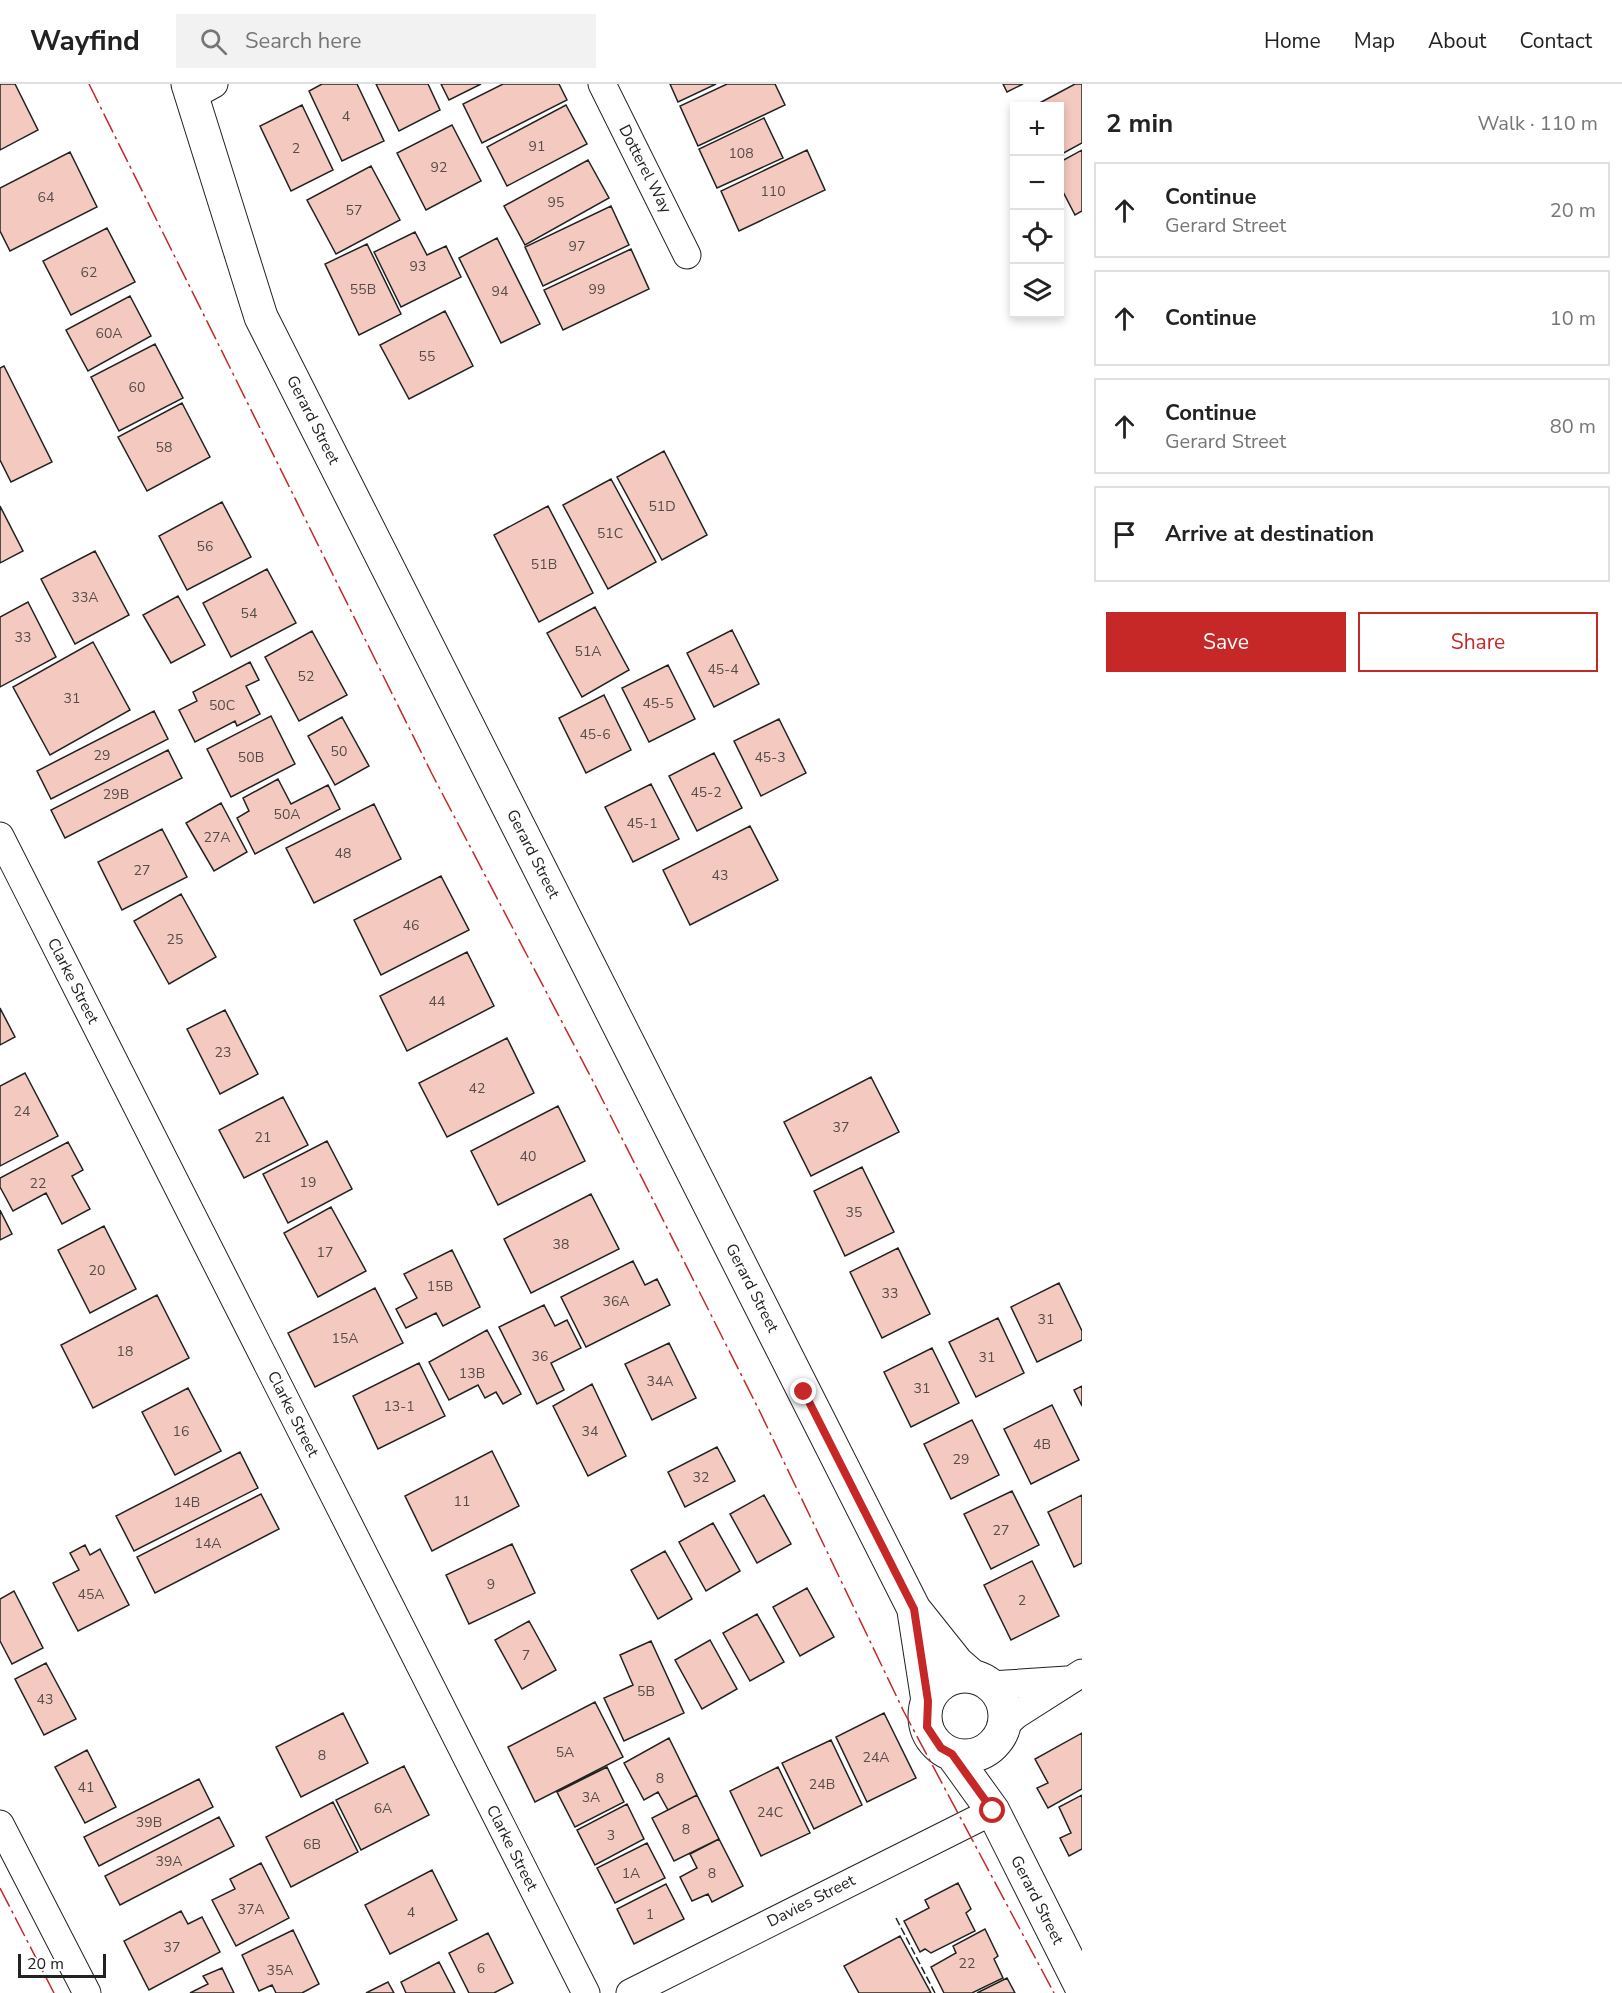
<!DOCTYPE html>
<html lang="en">
<head>
<meta charset="utf-8">
<style>
  :root { --surface:#fff; --page:#f2f2f2; --text:#222; --muted:#767676; --line:#e0e0e0; --accent:#c62828 }
  body { margin:0; font-family:"Nunito Sans",sans-serif; background:var(--page); color:var(--text) }
  .controls { position:absolute; right:18px; top:18px; display:grid; overflow:hidden; border-radius:0px; box-shadow:0 3px 9px #0003 }
  .controls button { width:54px; height:54px; display:grid; place-items:center; padding:0; border:0; border-bottom:2px solid var(--line); background:var(--surface); color:var(--text); font:30px sans-serif }
  .scale { position:absolute; left:18px; bottom:15px; width:88px; box-sizing:border-box; padding-left:6px; border:3px solid #222; border-top:0; font-size:16px; line-height:21px; white-space:nowrap; color:#222; -webkit-text-stroke:4px #fff; paint-order:stroke }
  .stop { position:absolute; width:18px; height:18px; margin:-14px; border:4px solid #c62828; border-radius:50%; background:#fff }
  .stop.end { background:#c62828; border-color:#fff; box-shadow:0 2px 6px #0008 }
  .list { margin:0; padding:0; list-style:none }
  h2 { display:flex; justify-content:space-between; align-items:center; height:78px; margin:0; padding:0 24px; font-size:26px }
  h2 small { font-size:20px; font-weight:400; color:var(--muted) }
  .list li { display:grid; grid-template-columns:39px 1fr auto; gap:18px; align-items:center; box-sizing:border-box; height:96px; margin:0 12px 12px; padding:0 12px; border:2px solid var(--line); border-radius:0px }
  .list b { display:block; font-size:22px; white-space:nowrap }
  .list p { margin:0; font-size:20px; white-space:nowrap; color:var(--muted) }
  .list em { font-size:20px; font-style:normal; color:var(--muted) }
  .actions { display:flex; gap:12px; padding:18px 24px }
  .actions a { flex:1; padding:14px 0; border:2px solid var(--accent); border-radius:0px; text-align:center; font-size:21px; color:var(--accent) }
  .actions .main { background:var(--accent); color:#fff }
  .icon { flex:none; width:33px; height:33px; fill:none; stroke:currentColor; stroke-width:2; stroke-linecap:round; stroke-linejoin:round }
  .map { position:relative; flex:none; width:1082px; height:1909px; overflow:hidden }
  header { display:flex; align-items:center; gap:36px; box-sizing:border-box; height:84px; padding:0 30px; background:var(--surface); border-bottom:2px solid var(--line) }
  header strong { font-size:28px }
  nav { display:flex; gap:33px; margin-inline-start:auto; font-size:21px }
  .search { width:420px; height:54px; background:var(--page); display:flex; align-items:center; gap:15px; box-sizing:border-box; padding:0 21px; border-radius:0px; color:var(--muted); font-size:22px }
  main { display:flex }
  aside { flex:1; background:var(--surface) }
  .map>svg:first-child { display:block }
  .building { fill:#f3c9c0; stroke:#222; stroke-width:1.5 }
  .lines { fill:none; stroke-linecap:round; stroke-linejoin:round }
  .minor-casing { stroke:#222; stroke-width:29 }
  .tertiary-casing { stroke:#222; stroke-width:35 }
  .minor { stroke:#fff; stroke-width:27 }
  .tertiary { stroke:#fff; stroke-width:33 }
  .fence { stroke:#222; stroke-width:1.5; stroke-dasharray:8 3; stroke-linecap:butt }
  .power { stroke:#c62828; stroke-width:1.5; stroke-dasharray:21 4.5 3 4.5; stroke-linecap:butt }
  .route { stroke:#c62828; stroke-width:8 }
  .labels { text-anchor:middle; dominant-baseline:central; stroke-width:4.5; stroke-linejoin:round; paint-order:stroke }
  .number-label { font-size:14px; fill:#564c4a }
  .street-label { font-size:16px; fill:#222; stroke:#fff }
</style>
</head>
<body>
<header>
<strong>Wayfind</strong>
<div class="search"><svg class="icon" aria-label="search" viewBox="0 0 24 24"><circle cx="10" cy="10" r="6"/><path d="M15 15l6 6"/></svg>Search here</div>
<nav><a>Home</a><a>Map</a><a>About</a><a>Contact</a></nav>
</header>
<main>
<div class="map">
<svg width="1082" height="1909" viewBox="0 0 1082 1909">
  <rect width="100%" height="100%" fill="#fff"/>
  <path class="building" d="M 0,0 L 15,0 L 38,46 L 0,66 Z
    M 322,0 L 357,0 L 384,57 L 342,77 L 309,7 Z
    M 376,0 L 428,0 L 440,26 L 399,47 Z
    M 441,0 L 481,0 L 449,16 Z
    M 503,0 L 559,0 L 567,16 L 482,59 L 463,20 Z
    M 670,0 L 716,0 L 678,18 Z
    M 727,0 L 775,0 L 785,21 L 698,62 L 680,22 Z
    M 1003,0 L 1023,0 L 1007,8 Z
    M 1075,0 L 1082,0 L 1082,59 L 1060,71 L 1060,22 L 1034,22 Z
    M 302,21 L 333,86 L 291,107 L 260,42 Z
    M 566,21 L 587,60 L 507,102 L 487,63 Z
    M 764,34 L 783,74 L 717,104 L 699,65 Z
    M 452,41 L 481,97 L 426,126 L 397,69 Z
    M 807,66 L 825,106 L 739,147 L 721,107 Z
    M 1082,66 L 1082,127 L 1075,131 L 1060,102 L 1060,78 Z
    M 70,68 L 97,123 L 10,167 L 0,147 L 0,104 Z
    M 588,76 L 609,114 L 525,161 L 504,122 Z
    M 371,82 L 400,136 L 336,170 L 307,116 Z
    M 611,122 L 629,161 L 543,202 L 525,163 Z
    M 107,144 L 135,198 L 71,231 L 43,177 Z
    M 415,148 L 427,171 L 446,162 L 461,193 L 401,223 L 374,168 Z
    M 497,154 L 540,240 L 501,259 L 459,174 Z
    M 367,160 L 401,230 L 359,251 L 325,180 Z
    M 631,165 L 649,205 L 563,246 L 544,206 Z
    M 130,212 L 151,252 L 88,287 L 66,246 Z
    M 445,227 L 473,282 L 409,315 L 380,261 Z
    M 155,260 L 183,314 L 119,347 L 91,293 Z
    M 4,282 L 52,378 L 11,398 L 0,376 L 0,284 Z
    M 182,319 L 210,373 L 147,407 L 118,353 Z
    M 664,367 L 707,451 L 662,476 L 617,393 Z
    M 611,395 L 656,478 L 608,505 L 563,421 Z
    M 222,418 L 251,473 L 187,506 L 159,452 Z
    M 0,422 L 23,467 L 0,479 Z
    M 548,422 L 593,509 L 539,538 L 494,451 Z
    M 95,467 L 129,531 L 75,560 L 41,495 Z
    M 267,485 L 296,539 L 231,573 L 203,519 Z
    M 178,512 L 205,561 L 171,579 L 143,531 Z
    M 28,518 L 56,573 L 0,603 L 0,533 Z
    M 595,523 L 629,586 L 582,613 L 547,549 Z
    M 732,546 L 759,600 L 714,623 L 687,569 Z
    M 312,547 L 347,611 L 299,637 L 265,573 Z
    M 93,558 L 130,626 L 50,671 L 13,603 Z
    M 250,578 L 259,596 L 246,602 L 260,630 L 237,642 L 235,637 L 195,658 L 179,626 L 197,617 L 193,608 Z
    M 668,581 L 695,635 L 649,658 L 622,604 Z
    M 604,611 L 631,666 L 586,689 L 559,634 Z
    M 154,627 L 168,655 L 51,715 L 37,687 Z
    M 271,632 L 295,680 L 231,713 L 207,665 Z
    M 342,633 L 369,682 L 335,701 L 308,652 Z
    M 779,635 L 806,689 L 761,712 L 734,657 Z
    M 168,666 L 182,694 L 65,754 L 51,726 Z
    M 714,669 L 742,724 L 697,747 L 669,692 Z
    M 278,695 L 291,720 L 328,701 L 340,725 L 255,770 L 237,734 L 249,727 L 243,714 Z
    M 651,700 L 679,755 L 633,778 L 605,723 Z
    M 221,719 L 247,768 L 214,787 L 186,739 Z
    M 374,720 L 401,775 L 314,819 L 286,764 Z
    M 750,742 L 778,796 L 690,841 L 663,786 Z
    M 162,745 L 187,793 L 122,826 L 98,778 Z
    M 441,792 L 469,846 L 381,891 L 354,836 Z
    M 181,810 L 216,873 L 169,900 L 134,837 Z
    M 467,868 L 494,922 L 407,967 L 380,912 Z
    M 0,924 L 15,953 L 0,961 Z
    M 225,926 L 258,990 L 220,1010 L 187,945 Z
    M 507,954 L 534,1009 L 447,1053 L 419,999 Z
    M 25,989 L 58,1052 L 0,1082 L 0,1002 Z
    M 871,993 L 899,1048 L 811,1092 L 784,1038 Z
    M 283,1013 L 308,1061 L 244,1094 L 219,1046 Z
    M 558,1022 L 585,1077 L 498,1121 L 471,1067 Z
    M 327,1057 L 352,1105 L 288,1139 L 263,1090 Z
    M 68,1058 L 83,1086 L 72,1092 L 90,1125 L 62,1140 L 46,1109 L 13,1127 L 0,1103 L 0,1094 Z
    M 862,1083 L 894,1148 L 845,1172 L 814,1107 Z
    M 591,1110 L 619,1165 L 531,1209 L 504,1155 Z
    M 331,1123 L 366,1187 L 318,1213 L 284,1149 Z
    M 0,1126 L 12,1150 L 0,1156 Z
    M 104,1142 L 136,1205 L 90,1229 L 58,1166 Z
    M 898,1164 L 930,1230 L 882,1254 L 850,1188 Z
    M 452,1166 L 480,1223 L 443,1242 L 436,1229 L 406,1244 L 396,1225 L 417,1214 L 404,1190 Z
    M 633,1177 L 645,1201 L 657,1195 L 670,1221 L 586,1263 L 561,1213 Z
    M 1059,1199 L 1082,1247 L 1082,1256 L 1037,1278 L 1011,1223 Z
    M 375,1204 L 403,1259 L 315,1303 L 288,1249 Z
    M 157,1211 L 189,1274 L 93,1324 L 61,1261 Z
    M 544,1221 L 555,1242 L 567,1236 L 581,1264 L 551,1279 L 564,1306 L 537,1320 L 499,1243 Z
    M 998,1234 L 1024,1289 L 976,1313 L 949,1258 Z
    M 487,1246 L 521,1310 L 503,1320 L 496,1308 L 485,1314 L 478,1301 L 449,1316 L 429,1278 Z
    M 669,1259 L 696,1314 L 652,1336 L 625,1280 Z
    M 932,1264 L 959,1319 L 911,1343 L 884,1288 Z
    M 419,1279 L 445,1332 L 378,1365 L 353,1312 Z
    M 592,1300 L 626,1372 L 588,1392 L 553,1322 Z
    M 1082,1302 L 1082,1322 L 1074,1306 Z
    M 188,1304 L 221,1367 L 175,1391 L 142,1328 Z
    M 1052,1321 L 1079,1376 L 1031,1400 L 1004,1345 Z
    M 972,1336 L 999,1391 L 951,1415 L 924,1360 Z
    M 717,1363 L 735,1397 L 685,1423 L 668,1388 Z
    M 492,1367 L 519,1422 L 432,1467 L 405,1412 Z
    M 240,1368 L 258,1404 L 134,1467 L 116,1432 Z
    M 1012,1407 L 1039,1461 L 991,1485 L 964,1430 Z
    M 261,1410 L 279,1445 L 155,1509 L 137,1473 Z
    M 764,1411 L 791,1460 L 757,1479 L 730,1430 Z
    M 1082,1411 L 1082,1479 L 1074,1483 L 1048,1428 Z
    M 713,1439 L 740,1487 L 706,1507 L 679,1458 Z
    M 512,1460 L 535,1509 L 469,1540 L 446,1491 Z
    M 85,1461 L 90,1471 L 100,1465 L 129,1521 L 78,1547 L 53,1499 L 79,1486 L 70,1469 Z
    M 665,1467 L 692,1515 L 658,1535 L 631,1486 Z
    M 1032,1477 L 1059,1532 L 1011,1556 L 984,1501 Z
    M 807,1504 L 834,1553 L 800,1572 L 773,1523 Z
    M 14,1507 L 43,1564 L 12,1580 L 0,1557 L 0,1515 Z
    M 757,1530 L 784,1578 L 750,1597 L 723,1549 Z
    M 529,1537 L 556,1586 L 522,1605 L 495,1556 Z
    M 710,1556 L 737,1605 L 702,1625 L 675,1576 Z
    M 651,1557 L 684,1629 L 624,1657 L 604,1614 L 633,1601 L 620,1571 Z
    M 46,1579 L 76,1635 L 44,1651 L 15,1595 Z
    M 595,1618 L 623,1673 L 535,1718 L 508,1663 Z
    M 343,1629 L 368,1679 L 301,1713 L 276,1663 Z
    M 884,1629 L 916,1694 L 867,1718 L 836,1653 Z
    M 1082,1649 L 1082,1705 L 1048,1724 L 1037,1704 L 1048,1699 L 1035,1675 Z
    M 669,1654 L 697,1711 L 668,1726 L 658,1708 L 644,1716 L 624,1679 Z
    M 831,1656 L 862,1721 L 814,1745 L 782,1679 Z
    M 87,1666 L 116,1723 L 85,1739 L 55,1683 Z
    M 404,1682 L 429,1731 L 361,1766 L 336,1716 Z
    M 607,1683 L 624,1718 L 575,1743 L 557,1708 Z
    M 778,1683 L 810,1749 L 761,1772 L 730,1707 Z
    M 199,1695 L 213,1723 L 99,1782 L 84,1753 Z
    M 697,1711 L 719,1755 L 674,1777 L 652,1734 Z
    M 1082,1711 L 1082,1765 L 1069,1772 L 1060,1754 L 1071,1749 L 1059,1723 Z
    M 333,1718 L 358,1768 L 291,1803 L 266,1753 Z
    M 627,1720 L 644,1755 L 595,1781 L 577,1746 Z
    M 219,1733 L 234,1762 L 120,1821 L 105,1792 Z
    M 719,1755 L 743,1802 L 712,1818 L 708,1810 L 692,1817 L 680,1793 L 697,1784 L 690,1770 Z
    M 647,1759 L 665,1794 L 615,1819 L 597,1784 Z
    M 261,1779 L 289,1834 L 236,1862 L 212,1816 L 235,1805 L 230,1795 Z
    M 432,1786 L 457,1836 L 390,1870 L 365,1821 Z
    M 958,1799 L 971,1825 L 966,1829 L 975,1847 L 931,1869 L 925,1865 L 920,1868 L 904,1837 L 929,1824 L 925,1816 Z
    M 666,1800 L 684,1835 L 634,1860 L 617,1825 Z
    M 181,1827 L 188,1840 L 202,1833 L 220,1868 L 149,1906 L 124,1857 Z
    M 985,1845 L 998,1872 L 994,1875 L 1003,1894 L 972,1909 L 944,1909 L 931,1883 L 956,1869 L 953,1862 Z
    M 293,1846 L 319,1900 L 302,1909 L 276,1909 L 272,1901 L 259,1907 L 242,1871 Z
    M 488,1849 L 513,1899 L 494,1909 L 469,1909 L 449,1869 Z
    M 900,1852 L 931,1909 L 859,1909 L 844,1882 Z
    M 439,1878 L 455,1909 L 406,1909 L 401,1898 Z
    M 222,1884 L 234,1909 L 190,1909 L 208,1900 L 203,1892 Z
    M 1007,1894 L 1015,1909 L 977,1909 Z
    M 388,1898 L 394,1909 L 366,1909 Z"/>
  <g class="lines">
    <defs>
      <path id="minor" d="M 602,0 L 687,171
        M 192,12 L 214,0
        M 0,752 L 586,1909
        M 991,1601 L 1067,1596
        M 1003,1643 L 1016,1631 L 1082,1589
        M 0,1740 L 87,1909
        M 630,1909 L 993,1727"/>
      <path id="tertiary" d="M 188,0 L 261,233 L 914,1525 L 957,1579 L 972,1592
        M 914,1527 L 928,1617
        M925 1632a40 40 0 1 1 80 0a40 40 0 1 1-80 0Z
        M 952,1670 L 993,1727 L 1082,1904"/>
    </defs>
    <use href="#minor" class="minor-casing"/>
    <use href="#tertiary" class="tertiary-casing"/>
    <use href="#minor" class="minor"/>
    <use href="#tertiary" class="tertiary"/>
    <path class="fence" d="M 896,1834 L 935,1909"/>
    <path class="power" d="M 89,0 L 432,690 L 595,1001 L 760,1328 L 904,1628 L 1054,1909
      M 0,1804 L 54,1909"/>
  </g>
  <g class="lines">
    <path class="route" d="M 804,1308 L 914,1525 L 928,1617 L 927,1643 L 941,1664 L 952,1670 L 993,1727"/>
  </g>
  <g class="labels">
    <g class="number-label">
      <text x="346" y="32">4</text>
      <text x="537" y="62">91</text>
      <text x="296" y="64">2</text>
      <text x="741" y="69">108</text>
      <text x="439" y="83">92</text>
      <text x="773" y="107">110</text>
      <text x="46" y="113">64</text>
      <text x="556" y="118">95</text>
      <text x="354" y="126">57</text>
      <text x="577" y="162">97</text>
      <text x="418" y="182">93</text>
      <text x="89" y="188">62</text>
      <text x="363" y="205">55B</text>
      <text x="597" y="205">99</text>
      <text x="500" y="207">94</text>
      <text x="109" y="249">60A</text>
      <text x="427" y="272">55</text>
      <text x="137" y="303">60</text>
      <text x="164" y="363">58</text>
      <text x="662" y="422">51D</text>
      <text x="610" y="449">51C</text>
      <text x="205" y="462">56</text>
      <text x="544" y="480">51B</text>
      <text x="85" y="513">33A</text>
      <text x="249" y="529">54</text>
      <text x="23" y="553">33</text>
      <text x="588" y="567">51A</text>
      <text x="723" y="585">45-4</text>
      <text x="306" y="592">52</text>
      <text x="72" y="614">31</text>
      <text x="658" y="619">45-5</text>
      <text x="222" y="621">50C</text>
      <text x="595" y="650">45-6</text>
      <text x="339" y="667">50</text>
      <text x="102" y="671">29</text>
      <text x="251" y="673">50B</text>
      <text x="770" y="673">45-3</text>
      <text x="706" y="708">45-2</text>
      <text x="116" y="710">29B</text>
      <text x="287" y="730">50A</text>
      <text x="642" y="739">45-1</text>
      <text x="217" y="753">27A</text>
      <text x="343" y="769">48</text>
      <text x="142" y="786">27</text>
      <text x="720" y="791">43</text>
      <text x="411" y="841">46</text>
      <text x="175" y="855">25</text>
      <text x="437" y="917">44</text>
      <text x="223" y="968">23</text>
      <text x="477" y="1004">42</text>
      <text x="22" y="1027">24</text>
      <text x="841" y="1043">37</text>
      <text x="263" y="1053">21</text>
      <text x="528" y="1072">40</text>
      <text x="308" y="1098">19</text>
      <text x="38" y="1099">22</text>
      <text x="854" y="1128">35</text>
      <text x="561" y="1160">38</text>
      <text x="325" y="1168">17</text>
      <text x="97" y="1186">20</text>
      <text x="440" y="1202">15B</text>
      <text x="890" y="1209">33</text>
      <text x="616" y="1217">36A</text>
      <text x="1046" y="1235">31</text>
      <text x="345" y="1254">15A</text>
      <text x="125" y="1267">18</text>
      <text x="540" y="1272">36</text>
      <text x="987" y="1273">31</text>
      <text x="472" y="1289">13B</text>
      <text x="660" y="1297">34A</text>
      <text x="922" y="1304">31</text>
      <text x="399" y="1322">13-1</text>
      <text x="181" y="1347">16</text>
      <text x="590" y="1347">34</text>
      <text x="1042" y="1360">4B</text>
      <text x="961" y="1375">29</text>
      <text x="701" y="1393">32</text>
      <text x="462" y="1417">11</text>
      <text x="187" y="1418">14B</text>
      <text x="1001" y="1446">27</text>
      <text x="208" y="1459">14A</text>
      <text x="491" y="1500">9</text>
      <text x="91" y="1510">45A</text>
      <text x="1022" y="1516">2</text>
      <text x="526" y="1571">7</text>
      <text x="646" y="1607">5B</text>
      <text x="45" y="1615">43</text>
      <text x="565" y="1668">5A</text>
      <text x="322" y="1671">8</text>
      <text x="876" y="1673">24A</text>
      <text x="660" y="1694">8</text>
      <text x="822" y="1700">24B</text>
      <text x="86" y="1703">41</text>
      <text x="591" y="1713">3A</text>
      <text x="383" y="1724">6A</text>
      <text x="770" y="1728">24C</text>
      <text x="149" y="1738">39B</text>
      <text x="686" y="1745">8</text>
      <text x="611" y="1751">3</text>
      <text x="312" y="1760">6B</text>
      <text x="169" y="1777">39A</text>
      <text x="631" y="1789">1A</text>
      <text x="712" y="1789">8</text>
      <text x="251" y="1825">37A</text>
      <text x="411" y="1828">4</text>
      <text x="650" y="1830">1</text>
      <text x="172" y="1863">37</text>
      <text x="967" y="1879">22</text>
      <text x="481" y="1884">6</text>
      <text x="280" y="1886">35A</text>
    </g>
    <g class="street-label">
      <text transform="translate(645 85) rotate(63)">Dotterel Way</text>
      <text transform="translate(313 336) rotate(63)">Gerard Street</text>
      <text transform="translate(533 770) rotate(63)">Gerard Street</text>
      <text transform="translate(73 897) rotate(63)">Clarke Street</text>
      <text transform="translate(752 1204) rotate(63)">Gerard Street</text>
      <text transform="translate(293 1330) rotate(63)">Clarke Street</text>
      <text transform="translate(512 1764) rotate(63)">Clarke Street</text>
      <text transform="translate(1037 1816) rotate(63)">Gerard Street</text>
      <text transform="translate(811 1817) rotate(-27)">Davies Street</text>
    </g>
  </g>
</svg>
<div class="controls">
<button>+</button>
<button>−</button>
<button><svg class="icon" aria-label="locate" viewBox="0 0 24 24"><circle cx="12" cy="12" r="6"/><path d="M12 2v4M12 18v4M2 12h4M18 12h4"/></svg></button>
<button><svg class="icon" aria-label="layers" viewBox="0 0 24 24"><path d="M12 4l9 5-9 5-9-5zM3 14l9 5 9-5"/></svg></button>
</div>
<div class="scale">20 m</div>
<div class="stop" style="left:993px;top:1727px"></div>
<div class="stop end" style="left:804px;top:1308px"></div>
</div>
<aside>
<h2>2 min<small>Walk · 110 m</small></h2>
<ul class="list">
<li><svg class="icon" aria-label="ahead" viewBox="0 0 24 24"><path d="M12 20V5M6 11l6-6 6 6"/></svg><div><b>Continue</b><p>Gerard Street</p></div><em>20 m</em></li>
<li><svg class="icon" aria-label="ahead" viewBox="0 0 24 24"><path d="M12 20V5M6 11l6-6 6 6"/></svg><div><b>Continue</b></div><em>10 m</em></li>
<li><svg class="icon" aria-label="ahead" viewBox="0 0 24 24"><path d="M12 20V5M6 11l6-6 6 6"/></svg><div><b>Continue</b><p>Gerard Street</p></div><em>80 m</em></li>
<li><svg class="icon" aria-label="arrive" viewBox="0 0 24 24"><path d="M6 21V4h12l-3 4 3 4H6"/></svg><div><b>Arrive at destination</b></div></li>
</ul>
<div class="actions"><a class="main">Save</a><a>Share</a></div>
</aside>
</main>
</body>
</html>
